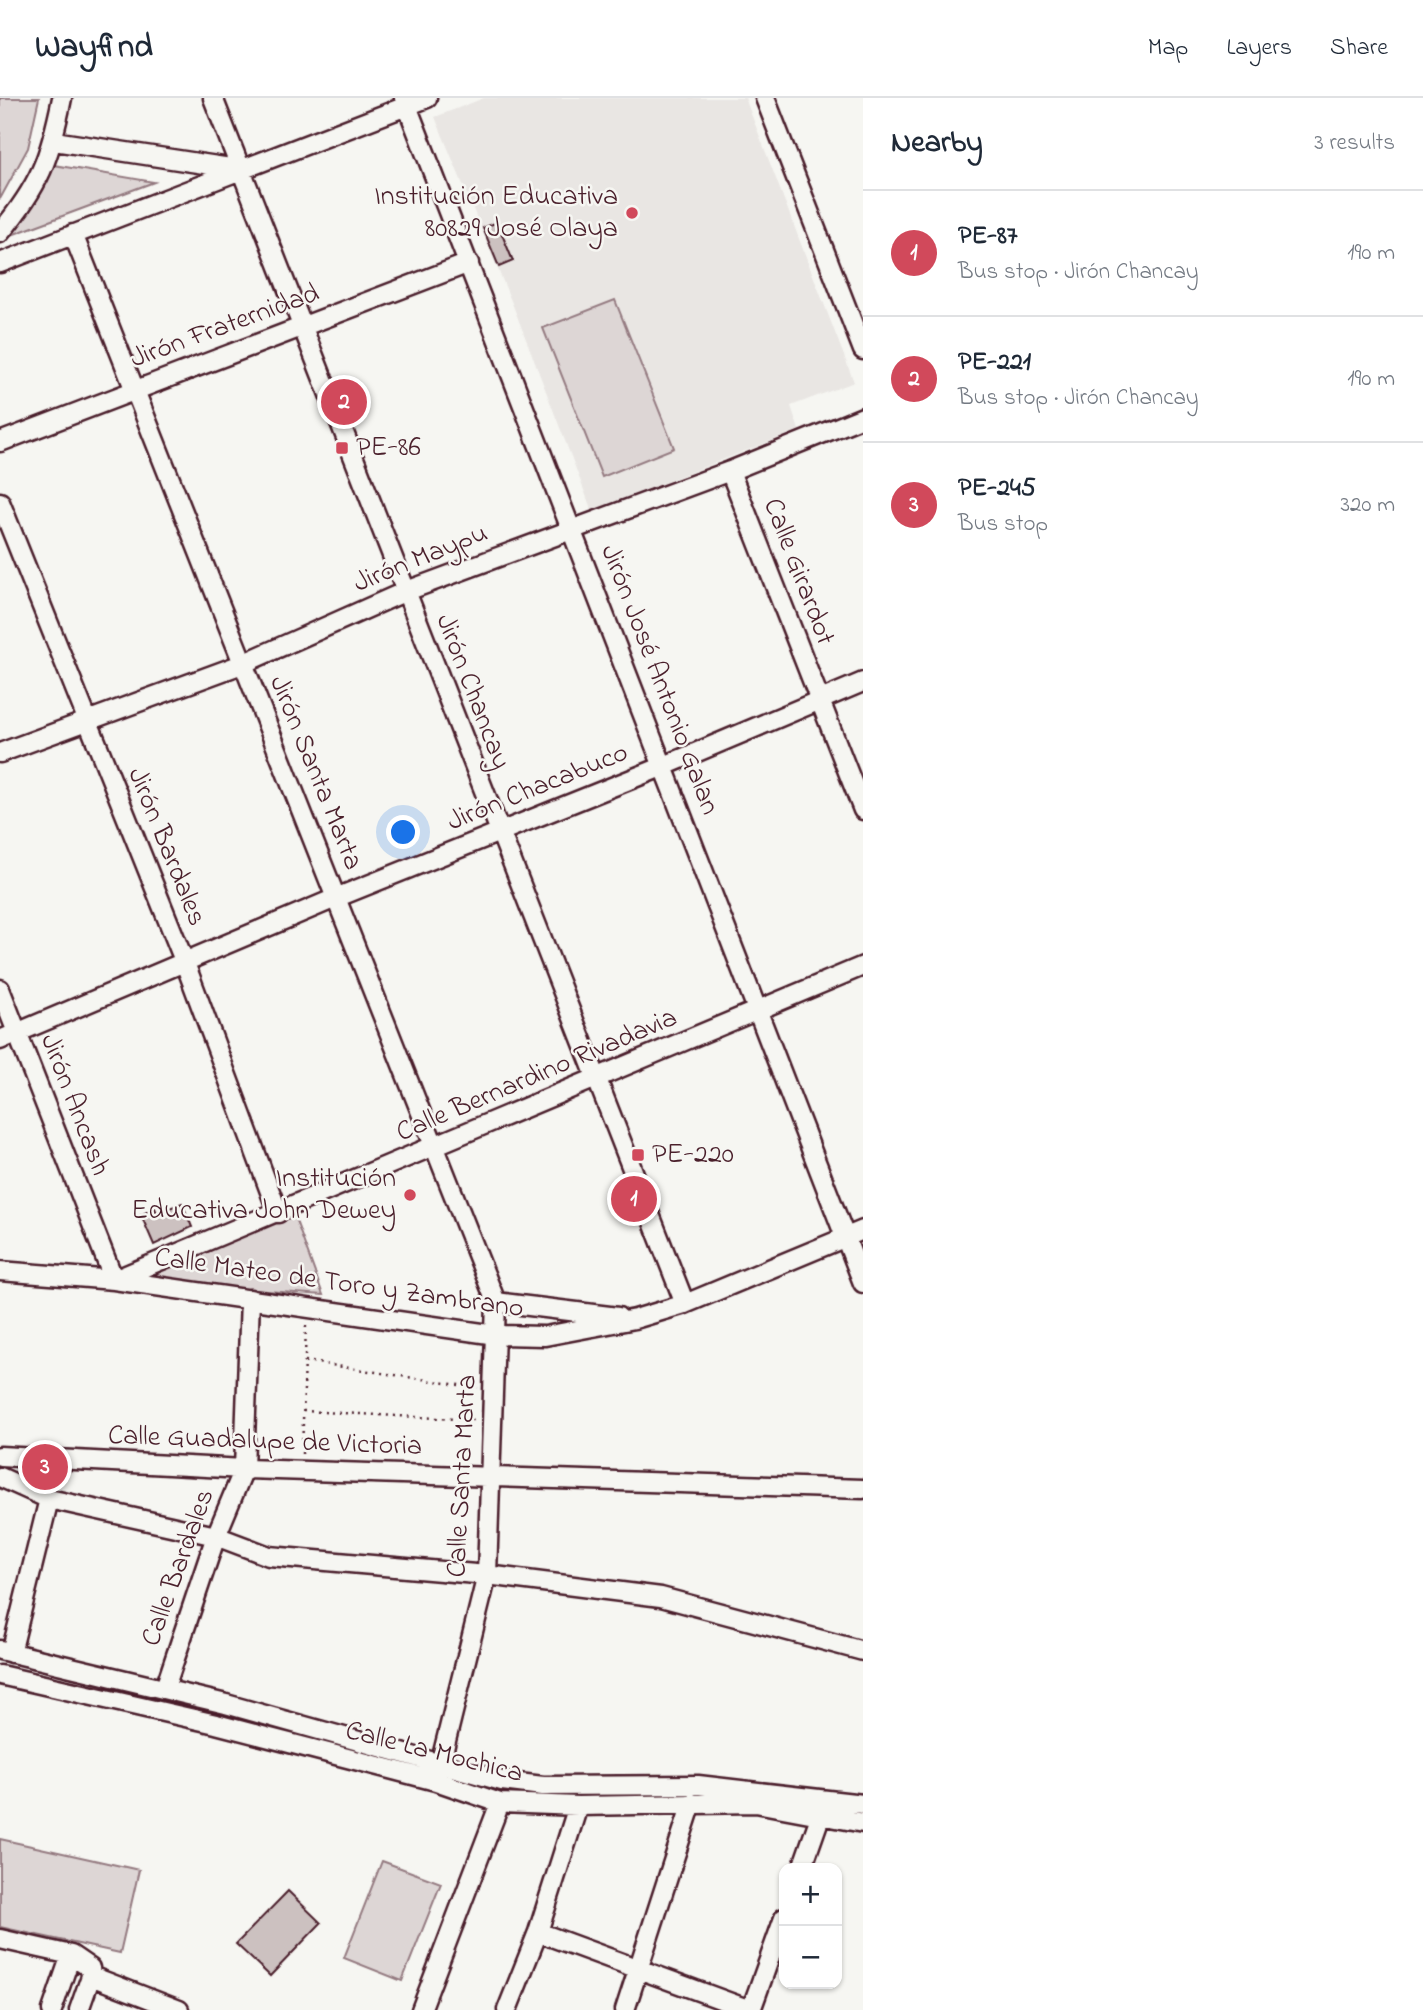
<!DOCTYPE html>
<html lang="en">
<head>
<meta charset="utf-8">
<style>
  :root { --surface:#fff; --page:#f2f2f3; --text:#1f2937; --muted:#747a83; --line:#e0e1e3; --accent:#d1495b }
  body { margin:0; font-family:"Indie Flower",sans-serif; background:var(--page); color:var(--text) }
  .controls { position:absolute; right:21px; bottom:21px; display:grid; overflow:hidden; border-radius:14px; box-shadow:0 2px 5px #0004 }
  .controls button { width:63px; height:63px; display:grid; place-items:center; padding:0; border:0; border-bottom:2px solid var(--line); background:var(--surface); color:var(--text); font:35px sans-serif }
  .you { position:absolute; left:404px; top:735px; width:24px; height:24px; margin:-18px; border:5px solid #fff; border-radius:50%; background:#1a73e8; box-shadow:0 0 0 10px #1a73e833 }
  .badge { display:grid; place-items:center; width:46px; height:46px; border-radius:50%; background:var(--accent); color:#fff; font-size:23px; font-weight:700 }
  .pin { position:absolute; translate:-50% -50%; border:4px solid #fff; box-shadow:0 2px 7px #0006 }
  .list { margin:0; padding:0; list-style:none }
  h2 { display:flex; justify-content:space-between; align-items:center; height:91px; margin:0; padding:0 28px; font-size:30px }
  h2 small { font-size:23px; font-weight:400; color:var(--muted) }
  .list li { display:grid; grid-template-columns:46px 1fr auto; gap:21px; align-items:center; box-sizing:border-box; height:126px; padding:0 28px; border-top:2px solid var(--line) }
  .list b { display:block; font-size:26px; white-space:nowrap }
  .list p { margin:0; font-size:23px; white-space:nowrap; color:var(--muted) }
  .list em { font-size:23px; font-style:normal; color:var(--muted) }
  .map { position:relative; flex:none; width:863px; height:1912px; overflow:hidden }
  header { display:flex; align-items:center; gap:42px; box-sizing:border-box; height:98px; padding:0 35px; background:var(--surface); border-bottom:2px solid var(--line) }
  header strong { font-size:33px }
  nav { display:flex; gap:38px; margin-inline-start:auto; font-size:24px }
  main { display:flex }
  aside { flex:1; background:var(--surface) }
  .map>svg:first-child { display:block }
  .built { fill:#e9e6e3 }
  .green { fill:#ddd6d5; stroke:#947a80; stroke-width:2 }
  .building { fill:#ccc1c0; stroke:#4a1f2b; stroke-width:2 }
  .lines { fill:none; stroke-linecap:round; stroke-linejoin:round }
  .minor-casing { stroke:#4a1f2b; stroke-width:23 }
  .path { stroke:#4a1f2b; stroke-width:2.5; stroke-dasharray:2 5; stroke-linecap:butt }
  .minor { stroke:#f6f6f2; stroke-width:18 }
  .poi-dot { fill:#d1495b; stroke:#f6f6f2; stroke-width:2.5 }
  .labels { text-anchor:middle; dominant-baseline:central; stroke-width:5; stroke-linejoin:round; paint-order:stroke }
  .poi-label { font-size:28px; fill:#4a1f2b; stroke:#f6f6f2; text-anchor:end }
  .street-label { font-size:28px; fill:#4a1f2b; stroke:#f6f6f2 }
</style>
</head>
<body>
<header>
<strong>Wayfind</strong>
<nav><a>Map</a><a>Layers</a><a>Share</a></nav>
</header>
<main>
<div class="map">
<svg width="863" height="1912" viewBox="0 0 863 1912">
  <rect width="100%" height="100%" fill="#f6f6f2"/>
  <filter id="ink" filterUnits="userSpaceOnUse"><feTurbulence type="fractalNoise" baseFrequency=".0143" numOctaves="2"/><feDisplacementMap in="SourceGraphic" scale="14" xChannelSelector="R" yChannelSelector="G"/><feConvolveMatrix kernelMatrix="1 2 1 2 8 2 1 2 1" color-interpolation-filters="sRGB"/></filter>
  <g filter="url(#ink)">
    <path class="built" d="M 484,0 L 745,0 L 854,284 L 791,308 L 799,332 L 592,413 L 514,210 L 435,19 Z"/>
    <path class="green" d="M 0,0 L 39,0 L 28,50 L 0,101 Z
      M 48,66 L 154,84 L 6,139 Z
      M 615,202 L 674,350 L 602,379 L 543,230 Z
      M 291,1117 L 295,1120 L 323,1197 L 114,1182 Z
      M 0,1741 L 139,1772 L 120,1855 L 0,1829 Z
      M 382,1763 L 441,1785 L 402,1883 L 344,1860 Z"/>
    <path class="building" d="M 497,124 L 513,163 L 499,169 L 483,130 Z
      M 182,1105 L 192,1129 L 154,1147 L 141,1117 L 155,1110 L 157,1115 Z
      M 288,1793 L 321,1825 L 270,1878 L 236,1846 Z"/>
    <g class="lines">
      <defs>
        <path id="minor" d="M 213,0 L 685,1206
          M 404,0 L 863,1185
          M 765,0 L 863,252
          M 54,43 L 237,71
          M 0,135 C 40,87 50,60 62,0
          M 73,136 L 496,1204 L 487,1477 L 436,1683
          M 0,165 L 427,0
          M 0,344 L 469,165
          M 730,373 L 863,712
          M 0,404 L 185,865 L 278,1115
          M 0,655 L 242,566 L 404,494 L 730,373 L 863,319
          M 0,891 L 114,1182 L 863,868
          M 0,942 L 338,799 L 664,668 L 863,584
          M 0,1173 L 114,1182 L 496,1237 L 545,1238 L 635,1221 L 685,1206 L 863,1132
          M 496,1204 L 618,1219
          M 0,1358 L 244,1371 L 863,1391
          M 0,1379 L 49,1401 L 216,1438 L 269,1458 L 487,1477 L 661,1499 L 863,1553
          M 0,1552 L 226,1606 L 502,1683 L 543,1688 L 698,1687 L 863,1706
          M 11,1555 L 49,1401
          M 0,1577 L 216,1626 L 436,1683 L 500,1705 L 578,1708 L 756,1705 L 863,1725
          M 165,1590 L 216,1438 L 244,1371 L 250,1201
          M 802,1770 L 821,1716
          M 538,1834 L 750,1912
          M 0,1841 L 71,1857 L 90,1870 L 91,1878 L 79,1912
          M 91,1878 L 179,1912
          M 52,1912 L 71,1857
          M 421,1912 L 500,1705
          M 507,1912 L 538,1834 L 578,1708
          M 625,1912 L 692,1705
          M 751,1912 L 784,1820"/>
      </defs>
      <use href="#minor" class="minor-casing"/>
      <path class="path" d="M 305,1263 L 478,1290
        M 303,1313 L 474,1322
        M 302,1356 L 306,1226"/>
      <use href="#minor" class="minor"/>
    </g>
  </g>
  <g class="poi-dot">
    <circle cx="632" cy="115" r="7"/>
    <rect x="335" y="343" width="14" height="14" rx="3.5"/>
    <rect x="631" y="1050" width="14" height="14" rx="3.5"/>
    <circle cx="410" cy="1097" r="7"/>
  </g>
  <g class="labels">
    <g class="poi-label">
      <text x="618" y="99">Institución Educativa<tspan x="618" dy="32">80829 José Olaya</tspan></text>
      <text x="356" y="350" text-anchor="start">PE-86</text>
      <text x="652" y="1057" text-anchor="start">PE-220</text>
      <text x="396" y="1081">Institución<tspan x="396" dy="32">Educativa John Dewey</tspan></text>
    </g>
    <g class="street-label">
      <text transform="translate(225 229) rotate(-20)">Jirón Fraternidad</text>
      <text transform="translate(421 461) rotate(-22)">Jirón Maypu</text>
      <text transform="translate(798 474) rotate(69)">Calle Girardot</text>
      <text transform="translate(659 582) rotate(69)">Jirón José Antonio Galan</text>
      <text transform="translate(472 594) rotate(69)">Jirón Chancay</text>
      <text transform="translate(315 675) rotate(68)">Jirón Santa Marta</text>
      <text transform="translate(538 690) rotate(-22)">Jirón Chacabuco</text>
      <text transform="translate(166 749) rotate(68)">Jirón Bardales</text>
      <text transform="translate(537 978) rotate(-23)">Calle Bernardino Rivadavia</text>
      <text transform="translate(74 1007) rotate(69)">Jirón Ancash</text>
      <text transform="translate(339 1186) rotate(8)">Calle Mateo de Toro y Zambrano</text>
      <text transform="translate(265 1344) rotate(2)">Calle Guadalupe de Victoria</text>
      <text transform="translate(463 1378) rotate(-87)">Calle Santa Marta</text>
      <text transform="translate(179 1470) rotate(-70)">Calle Bardales</text>
      <text transform="translate(434 1655) rotate(14)">Calle La Mochica</text>
    </g>
  </g>
</svg>
<div class="controls">
<button>+</button>
<button>−</button>
</div>
<div class="you"></div>
<div class="pin badge" style="left:634px;top:1101px">1</div>
<div class="pin badge" style="left:344px;top:304px">2</div>
<div class="pin badge" style="left:45px;top:1369px">3</div>
</div>
<aside>
<h2>Nearby<small>3 results</small></h2>
<ul class="list">
<li><span class="badge">1</span><div><b>PE-87</b><p>Bus stop · Jirón Chancay</p></div><em>190 m</em></li>
<li><span class="badge">2</span><div><b>PE-221</b><p>Bus stop · Jirón Chancay</p></div><em>190 m</em></li>
<li><span class="badge">3</span><div><b>PE-245</b><p>Bus stop</p></div><em>320 m</em></li>
</ul>
</aside>
</main>
</body>
</html>
